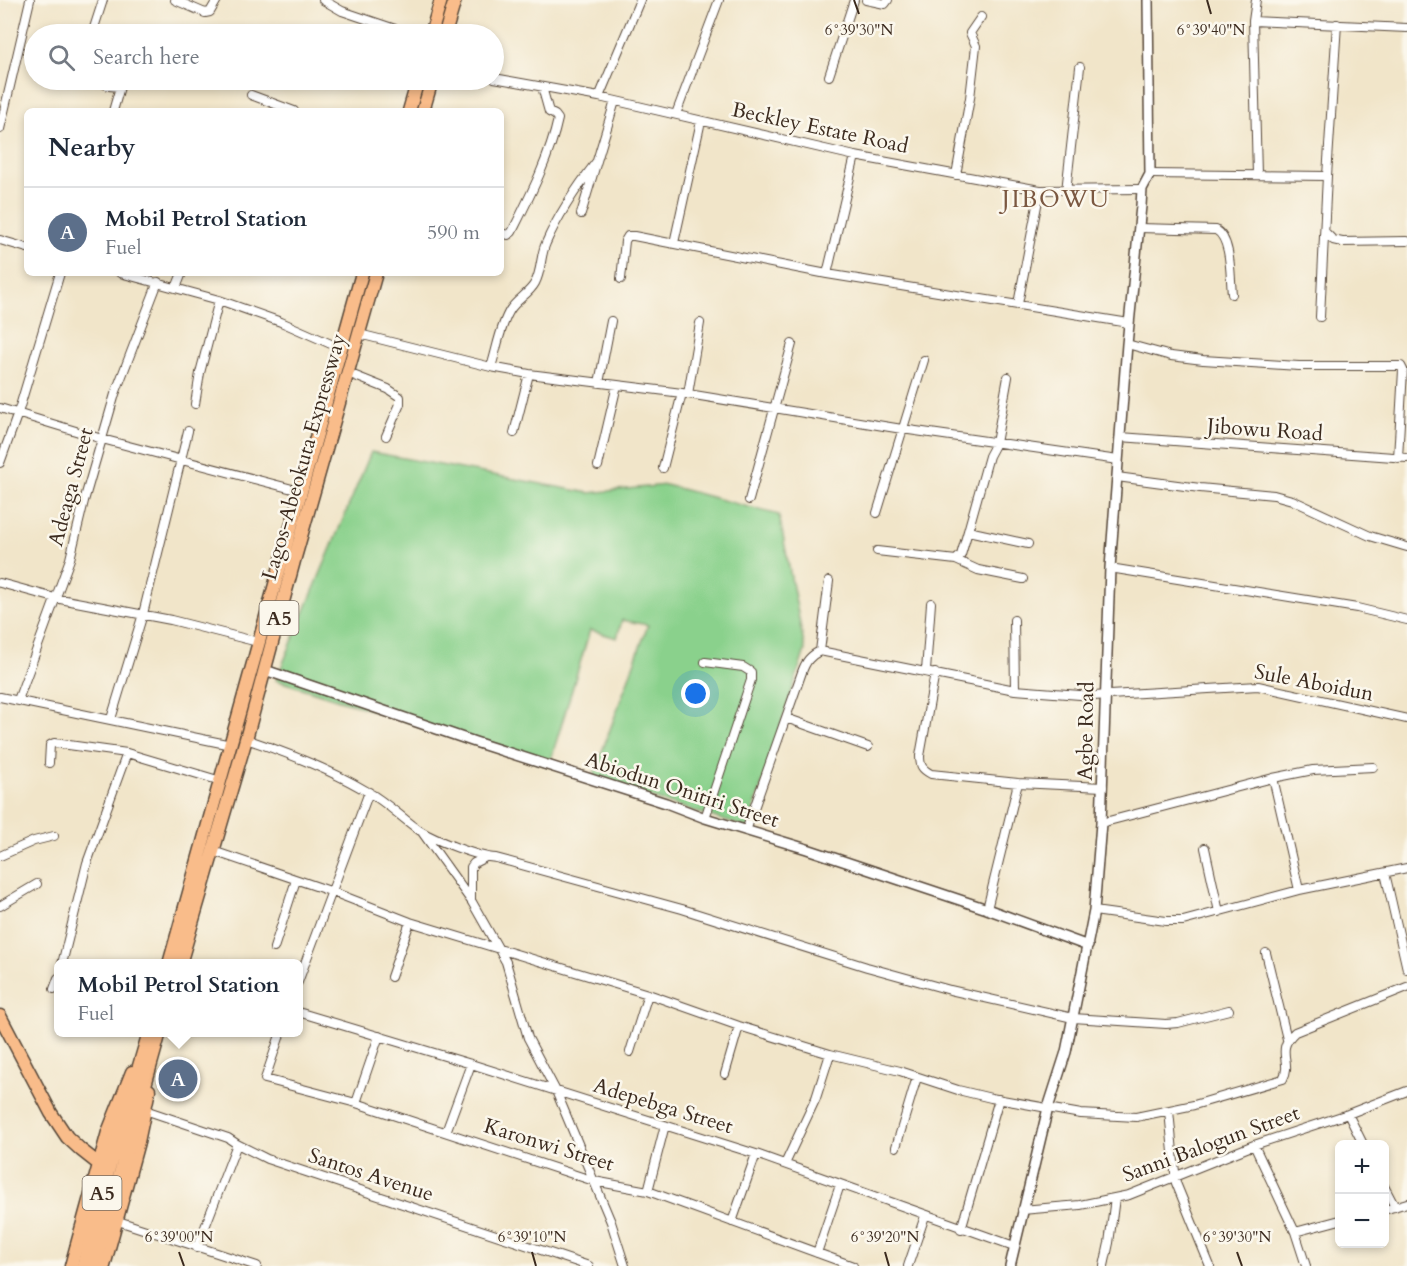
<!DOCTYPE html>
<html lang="en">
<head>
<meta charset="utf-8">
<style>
  :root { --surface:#fff; --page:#f2f2f3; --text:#1f2937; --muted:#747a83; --line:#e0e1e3; --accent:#7c3aed }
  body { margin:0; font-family:Cardo,serif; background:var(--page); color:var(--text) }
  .controls { position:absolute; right:18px; bottom:18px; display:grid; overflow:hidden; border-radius:9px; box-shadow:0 3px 9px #0003 }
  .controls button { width:54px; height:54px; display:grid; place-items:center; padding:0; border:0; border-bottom:2px solid var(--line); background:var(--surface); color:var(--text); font:30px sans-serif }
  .you { position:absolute; left:696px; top:694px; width:21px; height:21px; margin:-15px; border:4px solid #fff; border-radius:50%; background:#1a73e8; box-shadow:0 0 0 9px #1a73e833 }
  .badge { display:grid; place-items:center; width:39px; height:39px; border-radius:50%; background:var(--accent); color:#fff; font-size:20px; font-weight:700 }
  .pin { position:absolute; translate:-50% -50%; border:3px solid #fff; box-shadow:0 2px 6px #0006 }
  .popup { position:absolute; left:54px; top:959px; width:249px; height:78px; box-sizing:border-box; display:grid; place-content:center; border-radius:9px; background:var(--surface); filter:drop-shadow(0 2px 4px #0005); font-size:20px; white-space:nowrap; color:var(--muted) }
  .popup b { font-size:22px; color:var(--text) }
  .popup::after { content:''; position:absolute; left:50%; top:100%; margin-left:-12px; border:12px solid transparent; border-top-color:var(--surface) }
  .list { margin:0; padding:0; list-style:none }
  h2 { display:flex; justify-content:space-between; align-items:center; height:78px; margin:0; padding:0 24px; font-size:26px }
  h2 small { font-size:20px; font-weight:400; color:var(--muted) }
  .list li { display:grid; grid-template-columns:39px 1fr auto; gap:18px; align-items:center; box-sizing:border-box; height:90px; padding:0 24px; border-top:2px solid var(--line) }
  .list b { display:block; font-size:22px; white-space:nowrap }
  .list p { margin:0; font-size:20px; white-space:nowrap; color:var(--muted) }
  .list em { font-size:20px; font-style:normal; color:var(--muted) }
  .icon { flex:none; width:33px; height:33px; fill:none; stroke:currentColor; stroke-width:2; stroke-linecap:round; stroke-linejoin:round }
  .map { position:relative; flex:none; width:1407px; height:1266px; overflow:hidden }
  .search { position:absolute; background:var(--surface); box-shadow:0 3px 9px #0003; left:24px; top:24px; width:480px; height:66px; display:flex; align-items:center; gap:15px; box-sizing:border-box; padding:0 21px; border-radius:33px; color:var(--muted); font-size:22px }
  .panel { position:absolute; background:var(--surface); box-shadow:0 3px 9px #0003; left:24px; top:108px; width:480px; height:168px; border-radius:9px }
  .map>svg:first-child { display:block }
  .green { fill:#8ad18c; stroke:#627e55; stroke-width:1.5 }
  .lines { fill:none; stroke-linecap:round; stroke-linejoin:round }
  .minor-casing { stroke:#564638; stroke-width:10 }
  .tertiary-casing { stroke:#564638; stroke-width:12 }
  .primary-casing { stroke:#564638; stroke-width:15 }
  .trunk-casing { stroke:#564638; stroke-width:15 }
  .minor { stroke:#fff; stroke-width:8 }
  .tertiary { stroke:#fff; stroke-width:9 }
  .primary { stroke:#f9bc8a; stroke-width:12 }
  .trunk { stroke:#f9bc8a; stroke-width:12 }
  .ticks { fill:none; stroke:#3b2a1e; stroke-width:2 }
  .labels { text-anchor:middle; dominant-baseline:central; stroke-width:5; stroke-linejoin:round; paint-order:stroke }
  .shield { fill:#fbf7ec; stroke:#75685c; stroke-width:1.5 }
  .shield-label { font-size:20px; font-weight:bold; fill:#3b2a1e }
  .street-label { font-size:21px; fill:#3b2a1e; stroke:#fbf7ec }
  .quarter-label { font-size:24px; letter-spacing:1.5px; fill:#7b5841; stroke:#fbf7ec }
  .ticks-label { font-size:15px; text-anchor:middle; fill:#3b2a1e; stroke:#fbf7ec; stroke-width:5; stroke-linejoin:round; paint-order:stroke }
</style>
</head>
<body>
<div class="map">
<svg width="1407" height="1266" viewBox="0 0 1407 1266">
  <rect width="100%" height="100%" fill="#fbf7ec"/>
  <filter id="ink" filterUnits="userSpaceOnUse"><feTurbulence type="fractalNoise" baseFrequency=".0167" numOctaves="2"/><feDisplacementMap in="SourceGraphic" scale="12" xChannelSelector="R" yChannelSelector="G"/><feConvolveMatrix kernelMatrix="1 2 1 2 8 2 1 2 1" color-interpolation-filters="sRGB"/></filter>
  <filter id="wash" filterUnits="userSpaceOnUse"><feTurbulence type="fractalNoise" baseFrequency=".008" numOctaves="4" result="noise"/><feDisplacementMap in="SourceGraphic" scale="24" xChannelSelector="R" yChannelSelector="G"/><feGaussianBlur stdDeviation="1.35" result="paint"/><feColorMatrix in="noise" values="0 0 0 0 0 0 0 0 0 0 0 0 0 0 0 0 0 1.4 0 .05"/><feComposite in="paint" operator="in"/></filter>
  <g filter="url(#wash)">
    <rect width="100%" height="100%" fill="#f1e5c9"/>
    <path class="green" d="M 371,452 L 589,493 L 666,485 L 779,515 L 805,650 L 748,828 L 592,779 L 648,625 L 622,620 L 617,638 L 590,630 L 549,766 L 276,680 Z"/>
  </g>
  <g filter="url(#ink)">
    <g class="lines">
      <defs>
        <path id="minor" d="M 175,0 L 205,13 L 210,12 L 217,0
          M 323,0 L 342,11 L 410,34
          M 866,0 L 885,4 L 888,0
          M 1256,0 L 1253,21 L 1257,175
          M 1253,21 L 1407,28
          M 92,34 L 103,0
          M 829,76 L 854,0
          M 494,78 L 599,97 L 855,156 L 1040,190 L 1142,189
          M 96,80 L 109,86 L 120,87 L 113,111
          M 251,95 L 294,111
          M 599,97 L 640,0
          M 676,114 L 719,0
          M 0,129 L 30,0
          M 1150,174 L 1327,176
          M 956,175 L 970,98 L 976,46 L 970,33 L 981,17
          M 1066,191 L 1080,67
          M 581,214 L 615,101
          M 1139,228 L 1216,230 C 1232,239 1230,277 1232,294
          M 1325,232 L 1333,240 L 1342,242 L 1407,241
          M 501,233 L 508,235 L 512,232 C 529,198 550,157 558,119 L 555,115 L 549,112 L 542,87
          M 0,240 L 27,248
          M 674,243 L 701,121
          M 120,273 L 219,300 L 281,322 L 340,348
          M 827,274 L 855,156
          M 621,279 L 625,241 L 628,236 L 634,236 L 827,274 L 1129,323
          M 176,288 L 182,273
          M 1018,304 L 1040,190
          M 1320,317 L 1327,176 L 1337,24
          M 359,334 L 491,367 L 529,374 L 682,393 L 902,429 L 1118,460
          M 1127,344 L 1171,356 L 1203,360 L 1299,366 L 1401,366 L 1403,370 L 1398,458
          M 491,367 C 497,349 500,326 510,310 C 517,299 529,294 535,283 C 542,270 540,256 546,243 C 559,213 577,187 597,161
          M 348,373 L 388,389 L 400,397 L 400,404 L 386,436
          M 1008,377 L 996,443 L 989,456 L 968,531 L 1028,544
          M 599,383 L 611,321
          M 688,394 L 700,323
          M 195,404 L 200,373 L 219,300
          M 0,408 L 102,439 L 300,491
          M 514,433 L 529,374
          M 1120,437 L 1407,458
          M 0,463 L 18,413 L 60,273
          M 598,466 L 617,385
          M 663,468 L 682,393
          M 1117,477 L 1200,488 L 1274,495 L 1292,500 L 1370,536 L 1407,547
          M 749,500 L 792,344
          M 877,513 L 924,360
          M 877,551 L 956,560 L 961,555 L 968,531
          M 956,560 L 978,570 L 1023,579
          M 1110,568 L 1357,608 L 1407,620
          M 0,583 L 55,598 L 171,620 L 258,642
          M 1014,620 L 1015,690
          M 820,651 L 829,581
          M 926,671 L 931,603
          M 935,673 L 920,756 C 920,766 922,769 931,774 L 1018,783 L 1103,787
          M 0,697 L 231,745
          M 18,700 L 70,559 L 84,501 L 115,394 L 158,282
          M 786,718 L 868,747
          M 111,719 L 143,614 L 188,431
          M 246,739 C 288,753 330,769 368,792 C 386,802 402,818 419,830 C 434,840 478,857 496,858 L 682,909 L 867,967 L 950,990 L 1073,1018 L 1166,1024 L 1178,1023 L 1229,1010
          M 49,763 L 50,745 L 54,743 L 127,753 L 221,781
          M 1273,778 L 1299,890
          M 705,818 L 751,680 L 751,672 L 743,667 L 705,662
          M 1101,823 L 1273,778 L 1313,770 L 1373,767
          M 746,831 L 802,672 C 806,661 810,656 820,651 L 1015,690 L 1093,696 L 1258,686 L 1407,719
          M 422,832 L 472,902 L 506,962 L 528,1038 L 556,1091 L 611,1222 L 625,1266
          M 1205,848 L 1219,912
          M 213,851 L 333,892 L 410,922 L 648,994 L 739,1026 L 830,1054 L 900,1071 L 958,1090 L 991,1098 L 1081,1114 L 1136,1117 L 1194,1105 L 1283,1079 C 1293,1061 1274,1051 1295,1032 L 1407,987
          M 0,856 L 34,841 L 54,836
          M 1385,873 L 1407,969
          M 471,900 L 471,867 L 474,863 L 484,858
          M 0,906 L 37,884
          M 987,909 L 1018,783
          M 1094,911 L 1166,921 L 1183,921 L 1299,890 L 1407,868
          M 274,948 L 296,880
          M 1266,953 L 1287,1039
          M 62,964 L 87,863 L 127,753
          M 391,977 L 410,922
          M 298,982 L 369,792
          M 54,989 L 58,978
          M 298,1012 L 471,1064 L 756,1154 L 1014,1246
          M 281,1032 L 265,1079 L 356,1103 L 594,1181 L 648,1191 L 853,1266
          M 630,1052 L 648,994
          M 725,1074 L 739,1026
          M 356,1103 L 379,1036
          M 145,1110 L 228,1138 L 237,1144 L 267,1159 L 589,1266
          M 1169,1111 L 1176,1183 L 1210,1266
          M 1348,1114 L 1363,1144
          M 446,1132 L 471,1064
          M 1254,1145 L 1295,1232 L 1306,1266
          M 896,1147 L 917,1077
          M 785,1164 L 816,1098 L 830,1054
          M 1384,1186 L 1395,1207
          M 648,1191 L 665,1125
          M 1022,1210 L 1080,1205 L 1129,1195 L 1254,1145 L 1348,1114 L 1407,1091
          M 1384,1210 L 1407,1203
          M 115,1220 L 257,1266
          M 732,1222 L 756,1154
          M 961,1229 L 999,1099
          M 1295,1232 L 1340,1220
          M 197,1248 L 237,1144
          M 817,1253 L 840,1185
          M 908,1266 L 925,1216
          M 1104,1266 L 1109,1243 L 1115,1198"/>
        <path id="tertiary" d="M 265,670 L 475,742 L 666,803 L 705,818 L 807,849 L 987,909 L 1088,946
          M 1010,1266 L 1048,1108 L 1066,1052 L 1094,911 L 1101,823 L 1110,568 L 1127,344 L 1141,206 L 1142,189 L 1150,174 L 1148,0"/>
        <path id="primary" d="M 0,1016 L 51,1113 L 67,1137 L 81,1150 L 100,1165
          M 71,1266 L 108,1132 L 132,1072
          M 104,1266 L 138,1142 L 149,1090"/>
        <path id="trunk" d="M 431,34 L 441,0
          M 445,34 L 455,0
          M 409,111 L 418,80
          M 423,111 L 432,80
          M 169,964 L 362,273
          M 180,964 L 246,739 L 294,561 L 376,273
          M 83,1266 L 104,1185 L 149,1032
          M 94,1266 L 160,1032"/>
      </defs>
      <use href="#minor" class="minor-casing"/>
      <use href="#tertiary" class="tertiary-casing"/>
      <use href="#primary" class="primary-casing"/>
      <use href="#trunk" class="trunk-casing"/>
      <use href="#minor" class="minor"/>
      <use href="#tertiary" class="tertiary"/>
      <use href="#primary" class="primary"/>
      <use href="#trunk" class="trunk"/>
    </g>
  </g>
  <path class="ticks" d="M 854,0 L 859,14M 1207,0 L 1211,14M 179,1252 L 184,1266M 532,1252 L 536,1266M 885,1252 L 889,1266M 1237,1252 L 1242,1266"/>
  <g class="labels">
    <g class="shield">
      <rect x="259.5" y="601" width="39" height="34" rx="4.5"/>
      <rect x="82.5" y="1176" width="39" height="34" rx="4.5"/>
    </g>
    <g class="shield-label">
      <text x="279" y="618">A5</text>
      <text x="102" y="1193">A5</text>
    </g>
    <g class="street-label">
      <text transform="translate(820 128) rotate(12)">Beckley Estate Road</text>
      <text transform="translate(1265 430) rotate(4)">Jibowu Road</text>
      <text transform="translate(304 457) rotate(-74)">Lagos-Abeokuta Expressway</text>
      <text transform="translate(71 487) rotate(-75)">Adeaga Street</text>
      <text transform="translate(1314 683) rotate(11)">Sule Aboidun</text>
      <text transform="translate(1086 731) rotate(-89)">Agbe Road</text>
      <text transform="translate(682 790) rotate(18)">Abiodun Onitiri Street</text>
      <text transform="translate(663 1106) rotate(17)">Adepebga Street</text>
      <text transform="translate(1211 1144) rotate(-20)">Sanni Balogun Street</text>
      <text transform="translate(549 1145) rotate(17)">Karonwi Street</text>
      <text transform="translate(371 1175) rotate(18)">Santos Avenue</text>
    </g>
    <g class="quarter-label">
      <text x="1056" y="199">JIBOWU</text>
    </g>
  </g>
  <g class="ticks-label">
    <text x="859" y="35">6°39'30"N</text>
    <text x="1211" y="35">6°39'40"N</text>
    <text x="179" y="1242">6°39'00"N</text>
    <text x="532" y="1242">6°39'10"N</text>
    <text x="885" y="1242">6°39'20"N</text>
    <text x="1237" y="1242">6°39'30"N</text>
  </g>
</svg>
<div class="controls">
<button>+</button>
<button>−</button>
</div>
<div class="you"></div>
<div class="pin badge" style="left:178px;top:1079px;background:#5c6f8a">A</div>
<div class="popup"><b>Mobil Petrol Station</b>Fuel</div>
<div class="search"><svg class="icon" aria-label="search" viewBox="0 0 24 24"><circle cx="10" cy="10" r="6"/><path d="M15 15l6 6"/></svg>Search here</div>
<section class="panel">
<h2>Nearby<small></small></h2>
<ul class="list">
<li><span class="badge" style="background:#5c6f8a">A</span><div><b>Mobil Petrol Station</b><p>Fuel</p></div><em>590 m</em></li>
</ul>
</section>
</div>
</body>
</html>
